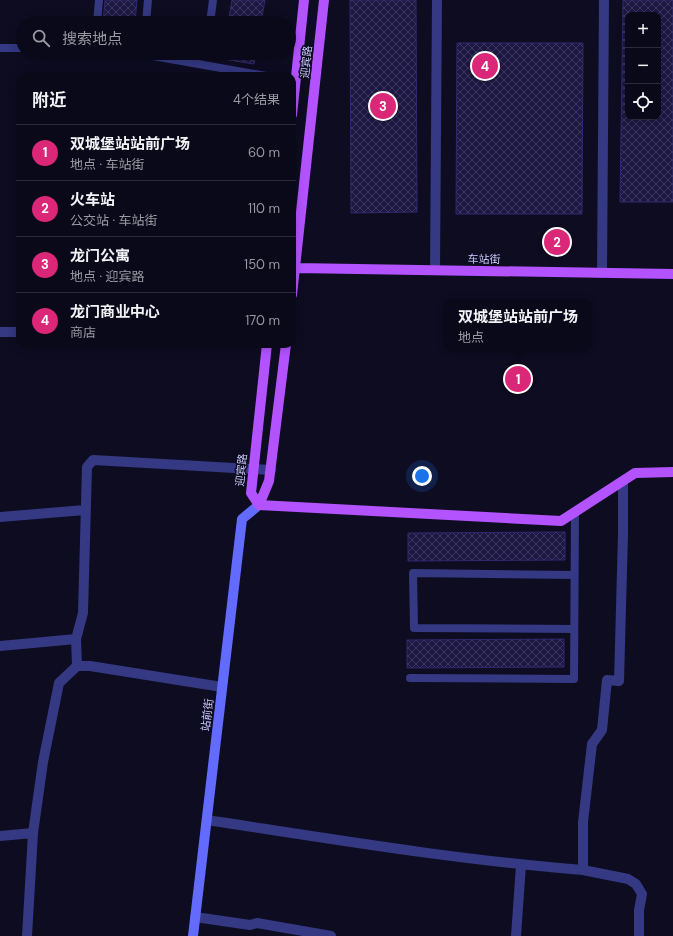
<!DOCTYPE html>
<html lang="zh">
<head>
<meta charset="utf-8">
<style>
  :root { --surface:#0a0919; --page:#181726; --text:#f1f3f6; --muted:#999aa2; --line:#2a2a38; --accent:#db2777 }
  body { margin:0; font-family:"DM Sans","Noto Sans SC",sans-serif; background:var(--page); color:var(--text) }
  .controls { position:absolute; right:12px; top:12px; display:grid; overflow:hidden; border-radius:8px; box-shadow:0 2px 10px #0003 }
  .controls button { width:36px; height:36px; display:grid; place-items:center; padding:0; border:0; border-bottom:1px solid var(--line); background:var(--surface); color:var(--text); font:20px sans-serif }
  .you { position:absolute; left:422px; top:476px; width:14px; height:14px; margin:-10px; border:3px solid #fff; border-radius:50%; background:#1a73e8; box-shadow:0 0 0 6px #1a73e833 }
  .badge { display:grid; place-items:center; width:26px; height:26px; border-radius:50%; background:var(--accent); color:#fff; font-size:13px; font-weight:700 }
  .pin { position:absolute; translate:-50% -50%; border:2px solid #fff; box-shadow:0 1px 4px #0006 }
  .popup { position:absolute; left:444px; top:299px; width:148px; height:52px; box-sizing:border-box; display:grid; place-content:center; border-radius:8px; background:var(--surface); filter:drop-shadow(0 1px 3px #0005); font-size:13px; white-space:nowrap; color:var(--muted) }
  .popup b { font-size:15px; color:var(--text) }
  .popup::after { content:''; position:absolute; left:50%; top:100%; margin-left:-8px; border:8px solid transparent; border-top-color:var(--surface) }
  .list { margin:0; padding:0; list-style:none }
  h2 { display:flex; justify-content:space-between; align-items:center; height:52px; margin:0; padding:0 16px; font-size:17px }
  h2 small { font-size:13px; font-weight:400; color:var(--muted) }
  .list li { display:grid; grid-template-columns:26px 1fr auto; gap:12px; align-items:center; box-sizing:border-box; height:56px; padding:0 16px; border-top:1px solid var(--line) }
  .list b { display:block; font-size:15px; white-space:nowrap }
  .list p { margin:0; font-size:13px; white-space:nowrap; color:var(--muted) }
  .list em { font-size:13px; font-style:normal; color:var(--muted) }
  .icon { flex:none; width:22px; height:22px; fill:none; stroke:currentColor; stroke-width:2; stroke-linecap:round; stroke-linejoin:round }
  .map { position:relative; flex:none; width:673px; height:936px; overflow:hidden }
  .search { position:absolute; background:var(--surface); box-shadow:0 2px 10px #0003; left:16px; top:16px; width:280px; height:44px; display:flex; align-items:center; gap:10px; box-sizing:border-box; padding:0 14px; border-radius:22px; color:var(--muted); font-size:15px }
  .panel { position:absolute; background:var(--surface); box-shadow:0 2px 10px #0003; left:16px; top:72px; width:280px; height:276px; border-radius:12px }
  .map>svg:first-child { display:block }
  .building { fill:url(#building-cross-hatch); stroke:#312970; fill-rule:evenodd }
  .lines { fill:none; stroke-linecap:round; stroke-linejoin:round }
  .lane { stroke:#353882; stroke-width:8 }
  .street { stroke:#353882; stroke-width:10 }
  .secondary { stroke:#636bff; stroke-width:10 }
  .primary { stroke:#b253ff; stroke-width:10 }
  .labels { text-anchor:middle; dominant-baseline:central; stroke-width:3; stroke-linejoin:round; paint-order:stroke }
  .street-label { font-size:11px; fill:#ceccff; stroke:#0e0c21 }
</style>
</head>
<body>
<div class="map">
<svg width="673" height="936" viewBox="0 0 673 936">
  <defs>
    <pattern id="building-cross-hatch" width="8" height="8" patternUnits="userSpaceOnUse"><rect width="8" height="8" fill="#1d1843"/><path d="M0 0l8 8M0 8l8-8" fill="none" stroke="#3d385f"/></pattern>
  </defs>
  <rect width="100%" height="100%" fill="#0e0c21"/>
  <path class="building" d="M 105,0 L 137,0 L 135,23 L 103,23 Z
    M 232,0 L 265,0 L 261,23 L 228,23 Z
    M 350,0 L 416,0 L 417,212 L 351,213 Z
    M 623,0 L 673,0 L 673,202 L 620,202 ZM 628,15 L 658,15 L 658,117 L 628,117 Z
    M 457,43 L 583,43 L 582,214 L 456,214 Z
    M 224,53 L 256,53 L 254,64 L 223,59 Z
    M 565,532 L 565,560 L 408,561 L 408,533 Z
    M 564,639 L 564,667 L 407,668 L 407,640 Z"/>
  <g class="lines">
    <path class="lane" d="M 97,23 L 99,0
      M 146,23 L 148,0
      M 210,23 L 213,0
      M 0,48 L 23,48
      M 136,53 L 266,76
      M 574,629 L 414,628 L 413,573 L 574,575
      M 410,678 L 574,679 L 575,512"/>
    <path class="street" d="M 435,270 L 437,0
      M 602,273 L 604,0
      M 0,332 L 20,332
      M 0,517 L 85,510
      M 0,646 L 76,639
      M 222,687 L 90,666 L 77,666 L 76,639 L 83,613 L 87,467 L 93,460 L 271,470
      M 207,820 C 332,839 457,860 583,870 L 583,822 L 592,744 L 602,730 L 607,680 L 619,681 L 623,534 L 623,481
      M 33,833 L 43,762 L 59,683 L 77,666
      M 0,836 L 33,833 L 27,936
      M 583,870 L 628,879 L 636,884 L 642,894 L 639,910 L 639,936
      M 195,917 L 250,925 L 257,923 L 331,936
      M 516,936 L 521,865"/>
    <path class="secondary" d="M 193,936 L 242,519 L 259,505"/>
    <path class="primary" d="M 292,115 L 304,0
      M 296,268 L 673,274
      M 292,295 L 324,0
      M 259,505 L 561,521 L 635,473 L 673,472
      M 259,505 L 251,493 L 267,344
      M 259,505 L 269,481 L 286,344"/>
  </g>
  <g class="labels">
    <g class="street-label">
      <text transform="translate(306 62) rotate(-84)">迎宾路</text>
      <text transform="translate(484 259) rotate(1)">车站街</text>
      <text transform="translate(241 470) rotate(-84)">迎宾路</text>
      <text transform="translate(207 715) rotate(-83)">站前街</text>
    </g>
  </g>
</svg>
<div class="controls">
<button>+</button>
<button>−</button>
<button><svg class="icon" aria-label="locate" viewBox="0 0 24 24"><circle cx="12" cy="12" r="6"/><path d="M12 2v4M12 18v4M2 12h4M18 12h4"/></svg></button>
</div>
<div class="you"></div>
<div class="pin badge" style="left:518px;top:379px">1</div>
<div class="popup"><b>双城堡站站前广场</b>地点</div>
<div class="pin badge" style="left:557px;top:242px">2</div>
<div class="pin badge" style="left:383px;top:106px">3</div>
<div class="pin badge" style="left:485px;top:66px">4</div>
<div class="search"><svg class="icon" aria-label="search" viewBox="0 0 24 24"><circle cx="10" cy="10" r="6"/><path d="M15 15l6 6"/></svg>搜索地点</div>
<section class="panel">
<h2>附近<small>4个结果</small></h2>
<ul class="list">
<li><span class="badge">1</span><div><b>双城堡站站前广场</b><p>地点 · 车站街</p></div><em>60 m</em></li>
<li><span class="badge">2</span><div><b>火车站</b><p>公交站 · 车站街</p></div><em>110 m</em></li>
<li><span class="badge">3</span><div><b>龙门公寓</b><p>地点 · 迎宾路</p></div><em>150 m</em></li>
<li><span class="badge">4</span><div><b>龙门商业中心</b><p>商店</p></div><em>170 m</em></li>
</ul>
</section>
</div>
</body>
</html>
